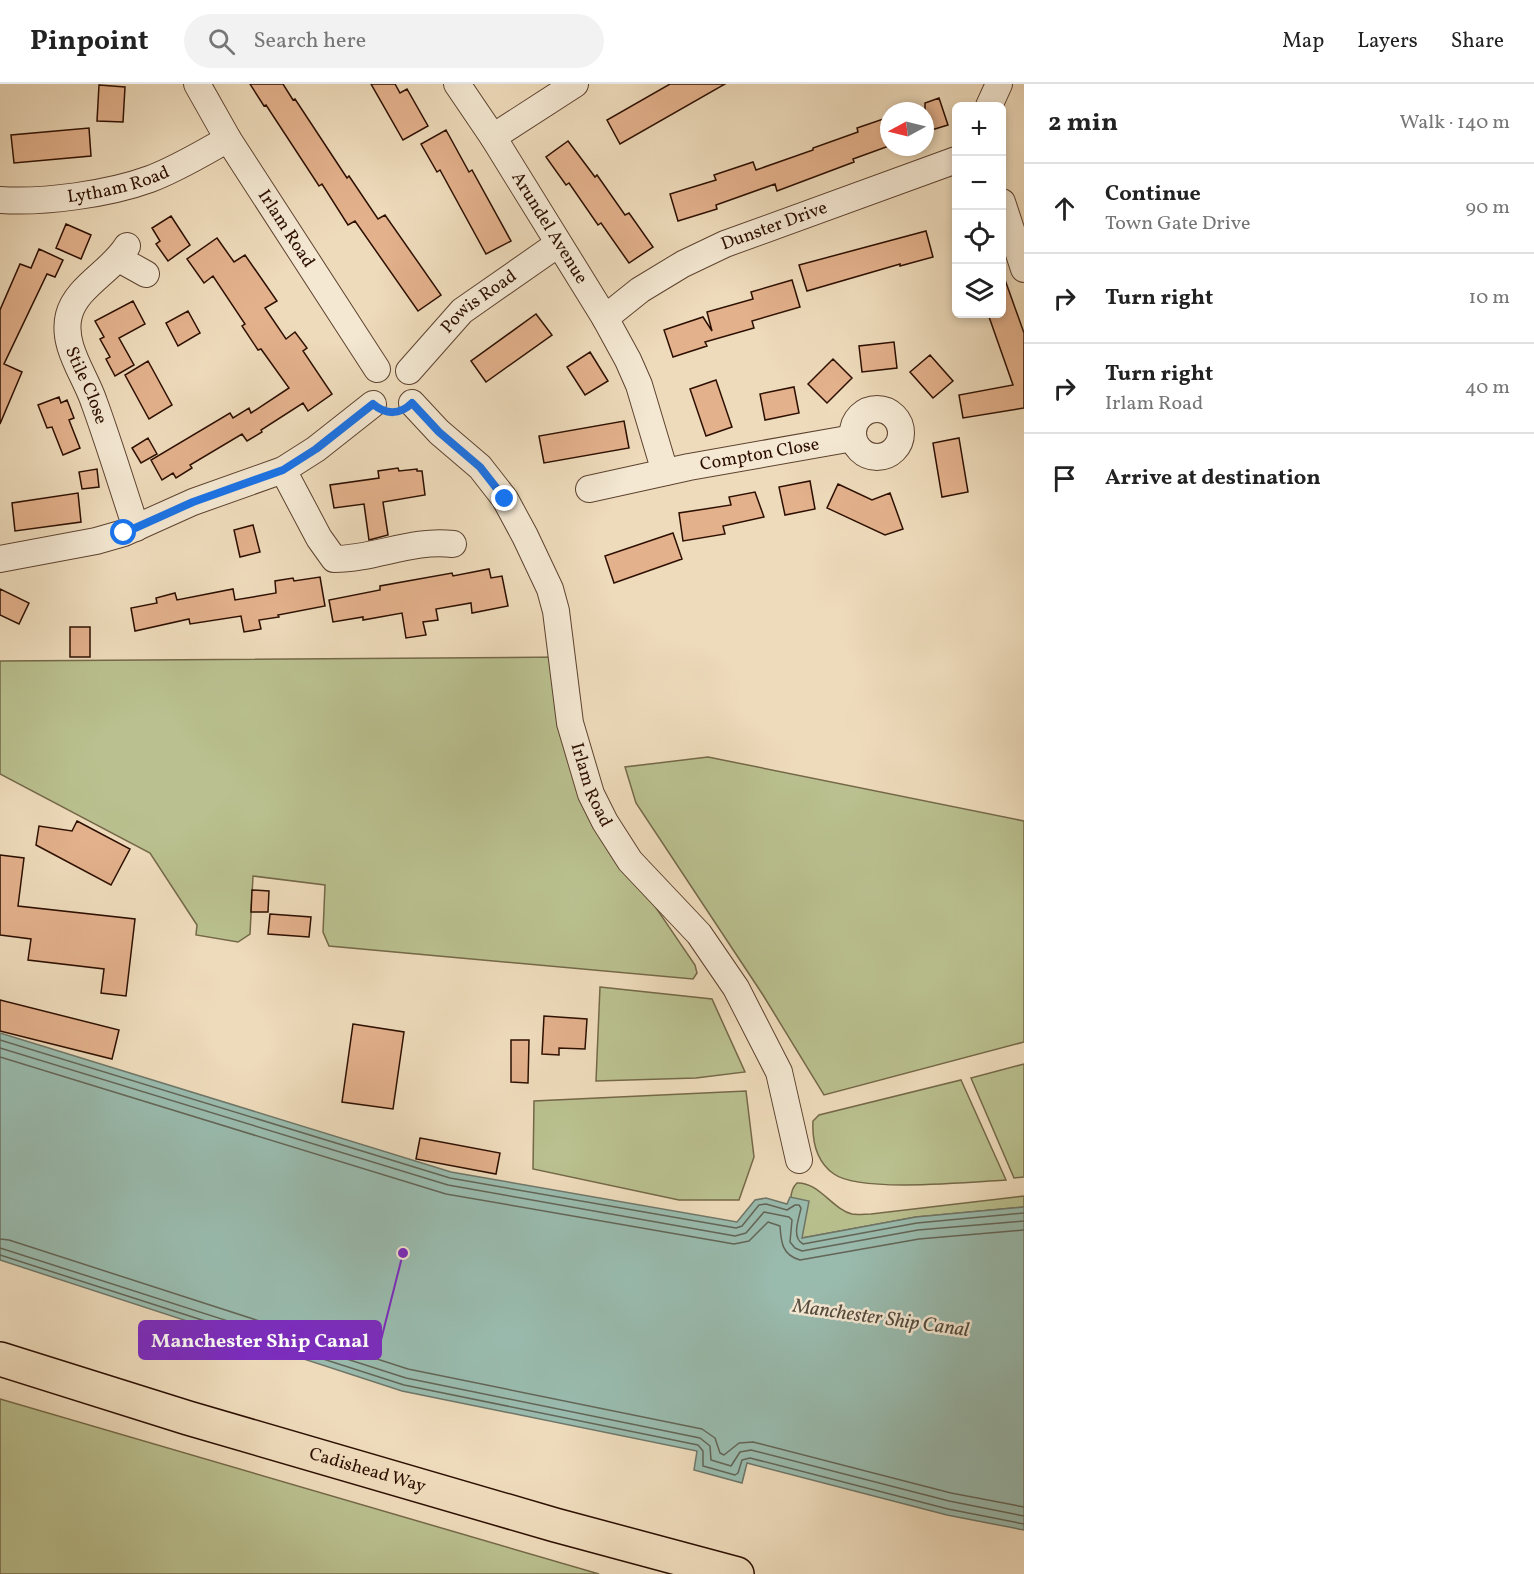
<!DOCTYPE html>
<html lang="en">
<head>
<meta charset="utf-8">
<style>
  :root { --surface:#fff; --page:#f2f2f2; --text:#222; --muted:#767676; --line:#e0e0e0 }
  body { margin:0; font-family:Vollkorn,serif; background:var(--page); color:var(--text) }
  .controls { position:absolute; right:18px; top:18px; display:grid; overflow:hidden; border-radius:9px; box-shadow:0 3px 9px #0003 }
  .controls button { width:54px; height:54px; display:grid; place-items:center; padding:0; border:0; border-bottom:2px solid var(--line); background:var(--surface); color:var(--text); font:30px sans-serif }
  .compass { position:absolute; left:880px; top:18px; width:54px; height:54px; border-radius:50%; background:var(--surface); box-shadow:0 3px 9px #0003; rotate:263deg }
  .stop { position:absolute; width:18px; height:18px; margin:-14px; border:4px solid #1a73e8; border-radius:50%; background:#fff }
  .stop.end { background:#1a73e8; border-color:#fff; box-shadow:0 2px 6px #0008 }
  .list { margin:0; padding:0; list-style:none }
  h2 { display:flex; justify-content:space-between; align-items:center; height:78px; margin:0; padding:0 24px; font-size:26px }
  h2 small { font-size:20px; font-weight:400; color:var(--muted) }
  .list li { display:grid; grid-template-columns:39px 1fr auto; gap:18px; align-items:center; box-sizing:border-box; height:90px; padding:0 24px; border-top:2px solid var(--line) }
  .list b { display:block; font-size:22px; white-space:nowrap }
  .list p { margin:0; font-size:20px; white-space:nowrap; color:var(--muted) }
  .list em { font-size:20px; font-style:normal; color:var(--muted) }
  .icon { flex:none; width:33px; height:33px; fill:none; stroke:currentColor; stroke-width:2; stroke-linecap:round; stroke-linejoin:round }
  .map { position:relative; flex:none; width:1024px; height:1490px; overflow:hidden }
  header { display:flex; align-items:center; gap:36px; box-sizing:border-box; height:84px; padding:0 30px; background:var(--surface); border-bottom:2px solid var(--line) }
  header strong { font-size:28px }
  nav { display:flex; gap:33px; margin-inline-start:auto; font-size:21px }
  .search { width:420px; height:54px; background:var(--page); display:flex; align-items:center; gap:15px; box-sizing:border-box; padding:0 21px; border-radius:33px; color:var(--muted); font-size:22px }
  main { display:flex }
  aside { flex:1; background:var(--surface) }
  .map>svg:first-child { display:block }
  .green { fill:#bac08f; stroke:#746848; stroke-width:1.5 }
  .water { fill:#99bbae; stroke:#6e7668; stroke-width:1.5 }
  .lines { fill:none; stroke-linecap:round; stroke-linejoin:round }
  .shore { stroke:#636557; stroke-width:1.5 }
  .building { fill:#e3b18c; stroke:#2d0f00; stroke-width:1.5 }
  .minor-casing { stroke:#5d422f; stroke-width:28 }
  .highway-casing { stroke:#2d0f00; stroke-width:36 }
  .minor { stroke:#f4e8d3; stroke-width:26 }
  .highway { stroke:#eedbbb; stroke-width:33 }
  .route { stroke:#1a73e8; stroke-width:8 }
  .labels { text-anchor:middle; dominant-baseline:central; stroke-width:5; stroke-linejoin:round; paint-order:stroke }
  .street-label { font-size:18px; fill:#2d0f00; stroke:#f4e8d3 }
  .water-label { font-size:20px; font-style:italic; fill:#534b3d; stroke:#f4e8d3 }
  .leader { fill:none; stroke:#7b2cbf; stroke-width:2 }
  .callout-dot { fill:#7b2cbf; stroke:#f4e8d3; stroke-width:2 }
  .callout { fill:#7b2cbf; stroke:#7b2cbf; stroke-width:2 }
  .callout-label { font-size:20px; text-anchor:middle; font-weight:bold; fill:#fff }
</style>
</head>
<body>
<header>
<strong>Pinpoint</strong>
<div class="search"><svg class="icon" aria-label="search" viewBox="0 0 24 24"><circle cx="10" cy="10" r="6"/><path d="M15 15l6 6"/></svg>Search here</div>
<nav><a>Map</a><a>Layers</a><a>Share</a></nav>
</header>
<main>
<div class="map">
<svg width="1024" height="1490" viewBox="0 0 1024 1490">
  <rect width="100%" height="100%" fill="#eedbbb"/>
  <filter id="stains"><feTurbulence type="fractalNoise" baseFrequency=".00333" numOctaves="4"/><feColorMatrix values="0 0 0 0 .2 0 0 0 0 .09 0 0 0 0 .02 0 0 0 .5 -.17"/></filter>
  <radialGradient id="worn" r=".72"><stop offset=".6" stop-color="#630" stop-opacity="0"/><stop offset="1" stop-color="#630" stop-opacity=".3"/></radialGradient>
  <path class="green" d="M 566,573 L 573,628 L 622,774 L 695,881 L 697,889 L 693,895 L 329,862 L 323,848 L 325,801 L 253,792 L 250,850 L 238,858 L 196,851 L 197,841 L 150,769 L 0,690 L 0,577 Z
    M 708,673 L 1024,737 L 1024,958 L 824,1011 L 763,911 L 636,719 L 625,683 Z
    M 600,903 L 712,915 L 745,988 L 696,994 L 596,997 Z
    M 1024,980 L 1024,1093 L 1014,1094 L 971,994 Z
    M 961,996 L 1006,1096 C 972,1098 860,1109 834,1090 C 817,1078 812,1057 813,1037 L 819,1031 Z
    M 746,1007 L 754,1073 L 739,1116 L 679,1116 L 533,1085 L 534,1017 Z
    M 797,1099 C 819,1098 832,1125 852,1130 C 857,1131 865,1130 871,1130 L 1024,1112 L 1024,1123 L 916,1133 L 802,1154 C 797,1138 783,1112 797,1099 Z
    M 0,1315 L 599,1490 L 0,1490 Z"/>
  <path class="water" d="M 0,949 L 451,1088 L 737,1138 L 755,1116 L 766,1114 L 787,1120 L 790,1113 L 809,1117 L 802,1154 L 916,1133 L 1024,1123 L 1024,1446 L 947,1431 L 747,1379 L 742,1399 L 694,1386 L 697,1367 L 402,1307 L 0,1176 Z"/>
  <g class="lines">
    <path class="shore" d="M 0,956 L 450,1094 L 736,1144 L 742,1142 L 759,1121 L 766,1120 L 787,1126 L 795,1121 L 799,1121 L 801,1124 C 799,1135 791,1153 803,1160 L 917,1139 L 1024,1129
      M 0,964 L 448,1101 L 735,1152 L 746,1149 L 764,1128 L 789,1133 L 792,1136 L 790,1158 L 795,1164 L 802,1167 L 918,1146 L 1024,1137
      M 0,973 L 446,1110 L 734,1160 L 749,1157 L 768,1138 L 780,1142 C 781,1158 782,1171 800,1176 L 919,1155 L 1024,1146
      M 0,1155 L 9,1156 L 408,1285 L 702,1345 L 715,1354 L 720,1369 L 724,1371 L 739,1359 L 753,1358 L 951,1409 L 1024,1423
      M 0,1164 L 406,1294 L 700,1354 L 710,1362 L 711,1376 L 731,1382 L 740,1368 L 751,1366 L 949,1417 L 1024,1432
      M 0,1171 L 404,1301 L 698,1361 L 703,1367 L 703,1382 L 735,1391 L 738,1389 L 742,1376 L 750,1374 L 948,1425 L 1024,1440"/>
  </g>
  <path class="building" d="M 250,0 L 283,0 L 293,16 L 295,15 L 347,94 L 349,92 L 378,135 L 385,131 L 441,211 L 418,227 L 355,137 L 348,141 L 322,100 L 319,102 L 266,21 L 264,22 Z
    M 371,0 L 395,0 L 400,9 L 407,5 L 428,42 L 403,56 Z
    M 670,0 L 725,0 L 620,60 L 607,36 Z
    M 99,1 L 125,3 L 123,38 L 97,37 Z
    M 939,14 L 948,41 L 925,48 L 925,19 Z
    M 889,33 L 889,62 L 853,75 L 854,78 L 777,107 L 775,100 L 716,121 L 717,125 L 678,137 L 670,110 L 716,96 L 714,91 L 753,78 L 756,86 L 813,66 L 813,64 L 858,48 L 857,44 Z
    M 89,44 L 91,72 L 14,79 L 11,51 Z
    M 446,46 L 469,88 L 472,86 L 511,157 L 486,170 L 440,86 L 437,88 L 421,60 Z
    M 568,57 L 595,93 L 597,91 L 625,131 L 629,129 L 653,163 L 629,179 L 601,139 L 598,141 L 569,99 L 566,101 L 546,73 Z
    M 171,132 L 190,161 L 168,177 L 156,160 L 160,157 L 152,144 Z
    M 66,140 L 91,151 L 81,175 L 56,164 Z
    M 926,147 L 933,173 L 900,182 L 900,180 L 807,207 L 799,181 Z
    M 217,154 L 234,178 L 245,171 L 277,217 L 265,224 L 286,255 L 295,248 L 307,264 L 303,267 L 332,310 L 308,327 L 303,319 L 261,346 L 262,348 L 247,357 L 242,350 L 190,381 L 192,384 L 176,394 L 173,389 L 162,396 L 151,376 L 230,329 L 233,334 L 249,324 L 251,329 L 289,304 L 261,265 L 258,266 L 242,242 L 245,240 L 213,192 L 204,199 L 187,175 Z
    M 39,165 L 63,176 L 55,193 L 47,190 L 4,280 L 22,288 L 0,340 L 0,226 L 20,180 L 31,184 Z
    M 1002,193 L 1004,193 L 1024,249 L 1024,324 L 963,334 L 959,311 L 1013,301 L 988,230 L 1002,230 Z
    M 792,196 L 800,223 L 752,237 L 754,244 L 705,258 L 707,262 L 673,273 L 664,246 L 703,233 L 712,247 L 707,228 L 753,215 L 751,208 Z
    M 133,217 L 145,240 L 119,254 L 134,281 L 115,292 L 106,275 L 110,273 L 100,255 L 104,253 L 95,237 Z
    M 188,227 L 200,249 L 178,262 L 166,239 Z
    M 536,230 L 552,251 L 486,298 L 471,277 Z
    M 894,258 L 897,284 L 862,288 L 859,262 Z
    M 590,268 L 608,297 L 585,311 L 567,283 Z
    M 930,271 L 953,297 L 933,314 L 910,288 Z
    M 833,275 L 852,294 L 827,319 L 808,300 Z
    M 148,277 L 172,321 L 149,335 L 125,291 Z
    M 716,296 L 732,343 L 706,352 L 690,305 Z
    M 794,303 L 799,329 L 765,336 L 760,310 Z
    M 59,313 L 61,319 L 67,316 L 74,334 L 69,336 L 80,364 L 63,371 L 52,343 L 47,344 L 38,321 Z
    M 624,337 L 629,364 L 544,379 L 539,352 Z
    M 148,354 L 157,370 L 141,379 L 132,364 Z
    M 959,354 L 968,408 L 942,413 L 933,359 Z
    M 398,384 L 399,387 L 417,385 L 417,387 L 422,387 L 425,411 L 383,418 L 388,451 L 369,456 L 364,420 L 334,424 L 330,401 L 379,394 L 378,387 Z
    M 97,385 L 99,403 L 82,405 L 79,388 Z
    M 810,397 L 815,425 L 785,431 L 779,403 Z
    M 838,400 L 872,416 L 890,409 L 903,445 L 885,451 L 827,424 Z
    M 755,408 L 764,433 L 723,442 L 725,450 L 683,457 L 679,429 L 731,421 L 729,413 Z
    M 78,409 L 81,438 L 15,447 L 12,419 Z
    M 253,441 L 260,468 L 240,473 L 234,446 Z
    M 673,449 L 682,475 L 614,499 L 605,472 Z
    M 489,485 L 491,494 L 502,492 L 508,522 L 472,529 L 471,519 L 436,525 L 438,536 L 423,538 L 426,551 L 406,554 L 402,529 L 363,536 L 363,533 L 333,538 L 329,516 L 380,506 L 380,502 L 452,489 L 453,492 Z
    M 320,493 L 325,522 L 278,531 L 279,533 L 259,536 L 261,545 L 244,548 L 241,532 L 190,540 L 189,535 L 135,547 L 131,524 L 157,519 L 156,514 L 175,509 L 177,516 L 233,505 L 235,516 L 276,509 L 275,497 L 293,494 L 294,497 Z
    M 0,505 L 29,519 L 19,540 L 0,531 Z
    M 70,543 L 90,543 L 90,573 L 70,573 Z
    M 77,737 L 130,765 L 111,801 L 36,761 L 39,742 L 72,747 Z
    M 0,771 L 24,774 L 18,822 L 135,835 L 126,912 L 101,909 L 104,885 L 28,876 L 31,855 L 0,851 Z
    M 252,806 L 269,807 L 268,828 L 251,828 Z
    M 270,830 L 311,833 L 309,853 L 268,850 Z
    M 0,916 L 119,946 L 112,975 L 0,947 Z
    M 544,932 L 587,935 L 585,965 L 559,964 L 559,971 L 542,970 Z
    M 353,940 L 404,948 L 393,1025 L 342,1018 Z
    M 511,956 L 529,956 L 528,999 L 511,998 Z
    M 420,1054 L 500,1069 L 496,1090 L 416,1075 Z"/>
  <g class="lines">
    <defs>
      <g id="minor">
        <path id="s1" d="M 197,0 L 228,55 L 377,285"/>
        <path id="s2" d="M 457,0 L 493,53 L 605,234 L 628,276 L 639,301 L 665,388"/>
        <path d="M 989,22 L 999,0"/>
        <path d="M 493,53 L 575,0"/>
        <path id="s3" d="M 0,116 C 44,119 109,110 150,95 C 177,85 203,69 228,55"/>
        <path d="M 1002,118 L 1024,185"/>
        <path id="s4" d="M 127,162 C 112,187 76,203 69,231 C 61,261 85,291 94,318 C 109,359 122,402 136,444"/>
        <path d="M 119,175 L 146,190"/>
        <path id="s5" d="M 605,234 L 640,206 L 683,180 L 725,160 L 956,76"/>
        <path id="s6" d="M 409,287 L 462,227 L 558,160"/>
        <path id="s7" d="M 412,319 L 439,348 L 480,383 L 505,415 L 525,452 L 550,505 L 556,527 L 570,639 L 591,710 L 605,738 L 630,777 L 699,850 L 736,904 L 779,988 L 799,1076"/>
        <circle cx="877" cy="349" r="24"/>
        <path d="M 283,386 L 319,454 L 334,475 C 375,475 412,455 453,460"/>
        <path id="s8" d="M 589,405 L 689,383 L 853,354"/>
        <path d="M 0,475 L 96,457 L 124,449 L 193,418 L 283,386 L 316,365 L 373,320"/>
      </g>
      <g id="highway">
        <path id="s9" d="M 0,1275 L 188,1334 L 555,1441 L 737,1490"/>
      </g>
    </defs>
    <use href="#minor" class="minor-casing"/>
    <use href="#highway" class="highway-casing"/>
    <use href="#minor" class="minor"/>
    <use href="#highway" class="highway"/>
  </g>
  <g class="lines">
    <path class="route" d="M 124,449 L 193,418 L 283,386 L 316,365 L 373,320 C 386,331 400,331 412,319 L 439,348 L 480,383 L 505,415"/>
  </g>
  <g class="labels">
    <g class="street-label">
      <text stroke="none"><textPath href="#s3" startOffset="120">Lytham Road</textPath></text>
      <text stroke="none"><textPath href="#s5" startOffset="194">Dunster Drive</textPath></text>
      <text stroke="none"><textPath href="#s1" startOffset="170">Irlam Road</textPath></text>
      <text stroke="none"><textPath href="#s2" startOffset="171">Arundel Avenue</textPath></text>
      <text stroke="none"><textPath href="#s6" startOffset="99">Powis Road</textPath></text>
      <text stroke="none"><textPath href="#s4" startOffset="165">Stile Close</textPath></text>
      <text stroke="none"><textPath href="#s8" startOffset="174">Compton Close</textPath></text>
      <text stroke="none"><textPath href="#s7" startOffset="436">Irlam Road</textPath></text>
      <text stroke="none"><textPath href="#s9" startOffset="384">Cadishead Way</textPath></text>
    </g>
    <g class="water-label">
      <text transform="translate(881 1235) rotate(8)">Manchester Ship Canal</text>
    </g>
  </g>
  <path class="leader" d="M403 1169L381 1256"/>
  <circle class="callout-dot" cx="403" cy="1169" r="6"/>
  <rect class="callout" x="139" y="1237" width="242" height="38" rx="6"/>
  <g class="callout-label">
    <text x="260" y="1263">Manchester Ship Canal</text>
  </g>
  <rect width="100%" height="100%" filter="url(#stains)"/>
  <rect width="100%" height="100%" fill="url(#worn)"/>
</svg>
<div class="controls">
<button>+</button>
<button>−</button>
<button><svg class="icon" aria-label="locate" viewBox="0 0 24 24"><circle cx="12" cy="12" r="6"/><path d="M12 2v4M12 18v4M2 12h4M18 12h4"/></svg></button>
<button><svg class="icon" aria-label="layers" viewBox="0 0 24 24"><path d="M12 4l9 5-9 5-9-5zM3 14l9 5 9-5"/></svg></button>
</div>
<svg class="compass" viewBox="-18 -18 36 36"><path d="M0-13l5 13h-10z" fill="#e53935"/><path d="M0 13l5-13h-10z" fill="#767676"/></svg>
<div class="stop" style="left:124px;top:449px"></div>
<div class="stop end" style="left:505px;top:415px"></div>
</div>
<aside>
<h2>2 min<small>Walk · 140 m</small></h2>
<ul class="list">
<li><svg class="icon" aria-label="ahead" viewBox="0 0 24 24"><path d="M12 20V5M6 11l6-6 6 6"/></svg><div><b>Continue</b><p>Town Gate Drive</p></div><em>90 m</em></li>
<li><svg class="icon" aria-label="right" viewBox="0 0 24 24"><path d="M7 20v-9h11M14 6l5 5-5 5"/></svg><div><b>Turn right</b></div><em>10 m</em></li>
<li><svg class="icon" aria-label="right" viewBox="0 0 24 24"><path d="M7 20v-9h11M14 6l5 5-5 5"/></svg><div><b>Turn right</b><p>Irlam Road</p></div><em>40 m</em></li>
<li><svg class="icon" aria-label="arrive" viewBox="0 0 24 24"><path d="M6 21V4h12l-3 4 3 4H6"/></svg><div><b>Arrive at destination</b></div></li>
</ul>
</aside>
</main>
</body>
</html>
